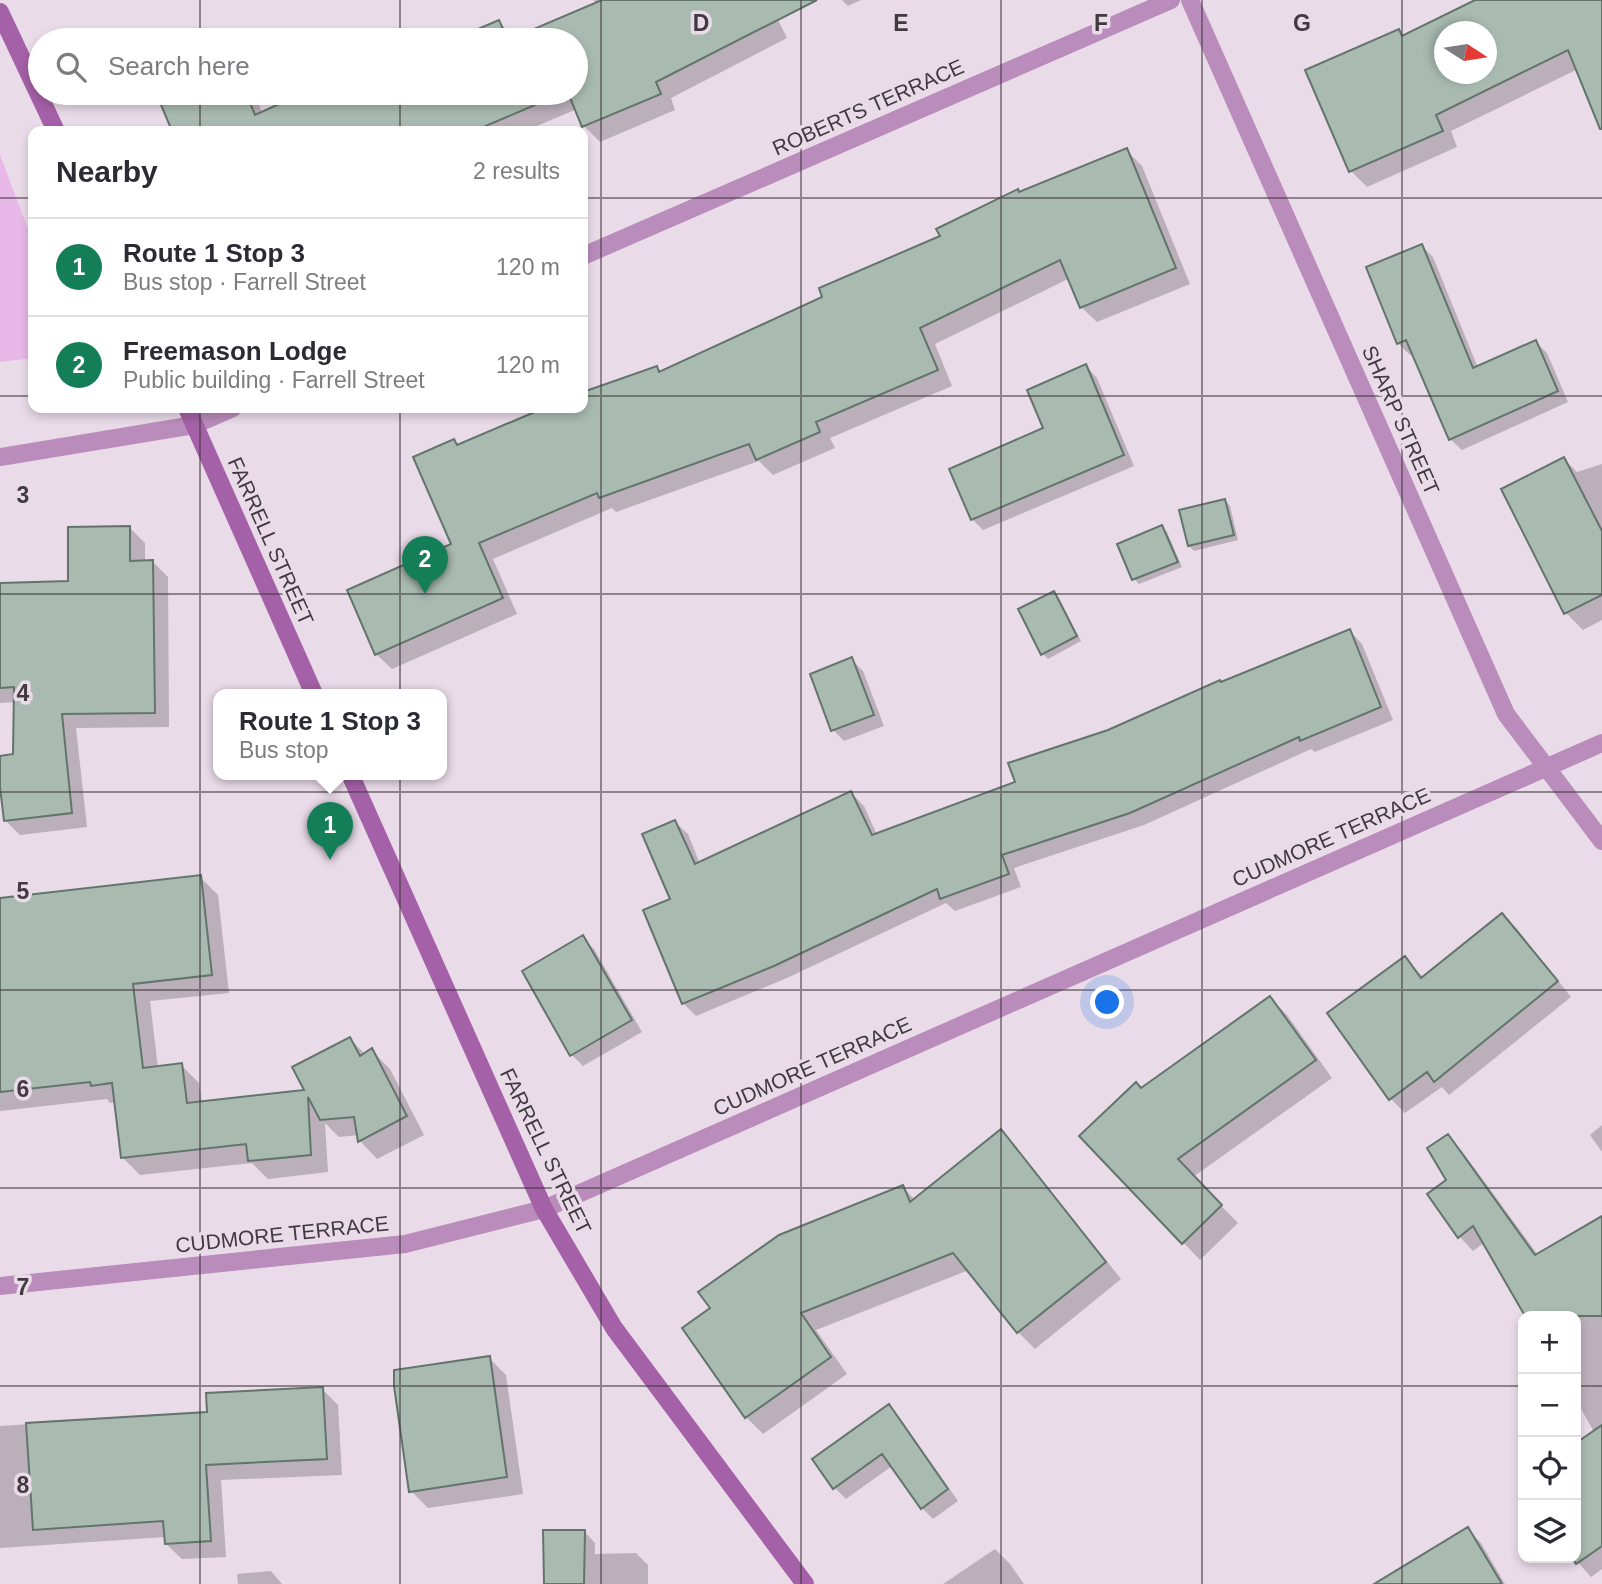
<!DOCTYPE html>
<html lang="en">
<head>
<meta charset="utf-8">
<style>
  :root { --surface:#fff; --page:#f2f2f3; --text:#2b2b33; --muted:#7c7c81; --line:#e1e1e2; --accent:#147e58 }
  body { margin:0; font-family:Arial,sans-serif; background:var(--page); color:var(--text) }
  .controls { position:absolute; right:21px; bottom:21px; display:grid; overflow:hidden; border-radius:14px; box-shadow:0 4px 10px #0003 }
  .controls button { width:63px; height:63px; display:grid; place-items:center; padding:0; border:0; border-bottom:2px solid var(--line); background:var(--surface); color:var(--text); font:35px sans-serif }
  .compass { position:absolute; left:1434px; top:21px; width:63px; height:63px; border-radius:50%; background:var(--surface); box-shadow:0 4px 10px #0003; rotate:102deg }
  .you { position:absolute; left:1108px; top:1003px; width:24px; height:24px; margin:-18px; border:5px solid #fff; border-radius:50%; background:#1a73e8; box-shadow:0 0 0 10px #1a73e833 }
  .badge { display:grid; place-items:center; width:46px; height:46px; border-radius:50%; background:var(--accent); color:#fff; font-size:23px; font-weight:700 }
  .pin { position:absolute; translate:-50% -58px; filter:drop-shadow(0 2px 4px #0008) }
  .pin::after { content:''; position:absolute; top:37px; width:24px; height:21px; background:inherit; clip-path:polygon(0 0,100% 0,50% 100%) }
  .popup { position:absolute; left:213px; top:689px; width:234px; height:91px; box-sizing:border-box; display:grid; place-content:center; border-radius:14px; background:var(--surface); filter:drop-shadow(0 2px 5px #0005); font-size:23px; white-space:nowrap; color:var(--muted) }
  .popup b { font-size:26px; color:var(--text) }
  .popup::after { content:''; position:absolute; left:50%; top:100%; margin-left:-14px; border:14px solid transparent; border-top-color:var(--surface) }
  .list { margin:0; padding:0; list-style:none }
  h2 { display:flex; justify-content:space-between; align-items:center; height:91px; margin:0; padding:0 28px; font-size:30px }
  h2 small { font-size:23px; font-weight:400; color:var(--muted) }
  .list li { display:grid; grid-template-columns:46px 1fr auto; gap:21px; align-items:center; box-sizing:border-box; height:98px; padding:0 28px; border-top:2px solid var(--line) }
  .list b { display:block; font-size:26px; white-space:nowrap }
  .list p { margin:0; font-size:23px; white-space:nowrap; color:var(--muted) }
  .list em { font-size:23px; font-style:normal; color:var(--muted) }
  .icon { flex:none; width:38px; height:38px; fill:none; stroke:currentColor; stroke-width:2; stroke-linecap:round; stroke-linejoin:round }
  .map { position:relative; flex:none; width:1602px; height:1584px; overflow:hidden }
  .search { position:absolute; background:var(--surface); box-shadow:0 4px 10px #0003; left:28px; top:28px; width:560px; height:77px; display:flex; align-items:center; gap:18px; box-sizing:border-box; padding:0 24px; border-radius:38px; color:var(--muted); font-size:26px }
  .panel { position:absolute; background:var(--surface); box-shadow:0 4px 10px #0003; left:28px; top:126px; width:560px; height:287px; border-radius:14px }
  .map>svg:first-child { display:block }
  .green { fill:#e8b8e8 }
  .shadow { fill:#0003; fill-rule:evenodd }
  .building { fill:#a9bbb1; stroke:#62746b; stroke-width:2; fill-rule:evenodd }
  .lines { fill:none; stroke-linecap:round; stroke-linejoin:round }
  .street { stroke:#ba8cbb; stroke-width:18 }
  .secondary { stroke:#a561a7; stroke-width:18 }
  .grid { fill:none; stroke:#413b40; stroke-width:2; stroke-opacity:0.55 }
  .labels { text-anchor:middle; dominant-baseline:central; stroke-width:7; stroke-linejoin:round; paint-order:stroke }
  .street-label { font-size:21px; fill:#413b40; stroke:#eadbe9 }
  .grid-label { font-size:23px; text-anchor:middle; font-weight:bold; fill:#413b40; stroke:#eadbe9; stroke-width:7; stroke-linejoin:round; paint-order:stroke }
</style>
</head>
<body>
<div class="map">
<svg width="1602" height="1584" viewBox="0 0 1602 1584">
  <rect width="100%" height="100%" fill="#eadbe9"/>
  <path class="green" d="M 0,155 L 33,242 L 33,358 L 0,362 Z"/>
  <path class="shadow" d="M 594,0 L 768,0 L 787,38 L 671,98 L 675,110 L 600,142 L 584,126 L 577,109 L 525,131 L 173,131 L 158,93 L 254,93 L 263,114 L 307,93 L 330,93 L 339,104 L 362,93 L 576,93 L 576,40 L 457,40 L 499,22 L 515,38 L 596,4 Z
    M 842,0 L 861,0 L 848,6 Z
    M 1479,0 L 1602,0 L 1602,130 L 1578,69 L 1451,131 L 1457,147 L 1367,187 L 1351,171 L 1307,71 L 1399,31 L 1405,37 ZM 1444,32 L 1486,32 L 1486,74 L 1444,74 Z
    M 1126,150 L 1142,166 L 1190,284 L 1097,322 L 1081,307 L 1070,278 L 935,344 L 952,386 L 830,438 L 835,448 L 773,475 L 759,461 L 616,512 L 612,508 L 493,559 L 517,614 L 392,669 L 376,654 L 453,545 L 454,441 L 459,446 L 548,408 L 583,408 L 583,394 L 656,368 L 661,373 L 825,298 L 942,237 L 1020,194 Z
    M 1422,246 L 1433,257 L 1478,368 L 1536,342 L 1547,353 L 1568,402 L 1462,450 L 1450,439 L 1414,353 L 1410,355 L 1398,343 Z
    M 1086,366 L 1097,378 L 1134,466 L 983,530 L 972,519 L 1045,429 Z
    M 1564,459 L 1577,472 L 1602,464 L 1602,620 L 1583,630 L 1566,613 Z
    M 1225,500 L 1230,506 L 1238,540 L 1194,551 L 1189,546 Z
    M 1162,527 L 1167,532 L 1182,567 L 1139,584 L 1134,579 L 1120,545 Z
    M 130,528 L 145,543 L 145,562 L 153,562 L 168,577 L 169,727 L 76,728 L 87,827 L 20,835 L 5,820 L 0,771 L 0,758 L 15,756 L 16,702 L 0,703 L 0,585 L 70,583 Z
    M 1054,593 L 1059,598 L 1081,641 L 1048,659 L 1043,654 Z
    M 1350,631 L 1362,644 L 1393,720 L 1315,752 L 1311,749 L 1144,825 L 1014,868 L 1021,887 L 955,911 L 946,903 L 787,978 L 696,1016 L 683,1003 L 672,900 L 675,822 L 688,834 L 700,864 L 851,793 L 864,806 L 877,835 L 1017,783 L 1109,732 Z
    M 852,660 L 863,671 L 884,726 L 844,741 L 833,730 Z
    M 200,877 L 218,895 L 229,993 L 150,1001 L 158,1068 L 181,1065 L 199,1083 L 202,1103 L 307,1092 L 350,1039 L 365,1054 L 372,1051 L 390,1069 L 424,1135 L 377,1159 L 360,1141 L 359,1135 L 339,1137 L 325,1123 L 328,1172 L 268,1179 L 252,1163 L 140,1175 L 122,1157 L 116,1102 L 110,1103 L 107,1099 L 0,1111 L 0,899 Z
    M 1502,915 L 1517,929 L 1571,997 L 1449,1095 L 1442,1087 L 1405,1113 L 1390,1098 L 1405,958 L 1424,978 Z
    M 583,938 L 594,949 L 642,1032 L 583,1066 L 572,1055 Z
    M 1270,998 L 1287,1015 L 1332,1078 L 1193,1177 L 1238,1223 L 1200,1260 L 1082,1136 L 1141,1090 Z
    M 1602,1125 L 1602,1152 L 1590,1135 Z
    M 1000,1131 L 1017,1148 L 1121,1279 L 1035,1349 L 1018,1332 L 969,1270 L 816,1330 L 847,1374 L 763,1434 L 746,1417 L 684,1329 L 903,1187 L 915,1200 Z
    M 1448,1136 L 1462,1151 L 1538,1255 L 1602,1218 L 1602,1569 L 1591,1577 L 1574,1558 L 1576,1558 L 1576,1445 L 1594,1432 L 1576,1400 L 1576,1316 L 1527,1316 L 1484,1243 L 1473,1251 L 1459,1236 L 1448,1181 Z
    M 489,1358 L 506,1375 L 523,1494 L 428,1508 L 411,1491 L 393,1372 Z
    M 322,1389 L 338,1405 L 342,1475 L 221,1480 L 226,1557 L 182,1559 L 166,1544 L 166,1537 L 0,1548 L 0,1426 L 208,1413 Z
    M 889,1407 L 900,1418 L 958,1501 L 933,1519 L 922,1508 L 892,1466 L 846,1499 L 835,1488 Z
    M 1468,1530 L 1481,1543 L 1505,1584 L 1378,1584 Z
    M 584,1531 L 595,1543 L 595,1554 L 636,1553 L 648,1565 L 648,1584 L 545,1584 Z
    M 995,1549 L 1010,1564 L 1024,1584 L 943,1584 Z
    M 271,1571 L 282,1584 L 238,1584 L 237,1574 Z"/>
  <path class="building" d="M 602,0 L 817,0 L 656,82 L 661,94 L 582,127 L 568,93 L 576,93 L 576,40 L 452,40 L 499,20 L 508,40 Z
    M 1475,0 L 1602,0 L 1602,129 L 1600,129 L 1568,50 L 1436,115 L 1443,131 L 1349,172 L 1305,70 L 1399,29 L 1402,36 ZM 1445,32 L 1487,32 L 1487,74 L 1445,74 Z
    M 156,93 L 246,93 L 255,115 L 303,93 L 563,93 L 474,131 L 172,131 Z
    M 1127,148 L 1176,268 L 1080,308 L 1060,260 L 920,328 L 938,370 L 816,422 L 820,432 L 756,460 L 749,444 L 599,498 L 597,493 L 479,543 L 503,598 L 375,655 L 347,590 L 451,544 L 413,457 L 454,439 L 457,445 L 544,408 L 583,408 L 583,392 L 657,366 L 659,372 L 822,297 L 819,288 L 940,236 L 936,229 L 1018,189 L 1019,192 Z
    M 1422,244 L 1473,368 L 1536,340 L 1558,391 L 1449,440 L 1406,340 L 1397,344 L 1366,267 Z
    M 1086,364 L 1124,455 L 971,520 L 949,469 L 1043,428 L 1027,390 Z
    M 1564,457 L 1602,531 L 1602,595 L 1564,614 L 1501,489 Z
    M 1225,499 L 1234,535 L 1188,546 L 1179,510 Z
    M 1162,525 L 1178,562 L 1132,580 L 1117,544 Z
    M 130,526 L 130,561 L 153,560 L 155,713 L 62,714 L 72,813 L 4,821 L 0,787 L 0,756 L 13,754 L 14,687 L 0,688 L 0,583 L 68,581 L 68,527 Z
    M 1054,591 L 1077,636 L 1041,655 L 1018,609 Z
    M 1350,629 L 1381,707 L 1300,741 L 1299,737 L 1130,813 L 1002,855 L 1009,874 L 940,899 L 937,889 L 774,966 L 682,1004 L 643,910 L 670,899 L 642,834 L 675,820 L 695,864 L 851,791 L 872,835 L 1015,782 L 1008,763 L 1108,730 L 1220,680 L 1221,682 Z
    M 852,657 L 874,715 L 831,731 L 810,674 Z
    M 201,875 L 212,975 L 133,984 L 143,1068 L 182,1063 L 187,1103 L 304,1090 L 292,1067 L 350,1037 L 360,1056 L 372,1048 L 407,1116 L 358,1142 L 354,1117 L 320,1120 L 308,1097 L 311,1155 L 248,1161 L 246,1144 L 121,1158 L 112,1083 L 91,1086 L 90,1082 L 0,1092 L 0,898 Z
    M 1502,913 L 1558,981 L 1434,1082 L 1427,1072 L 1389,1100 L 1327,1013 L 1405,956 L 1421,978 Z
    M 583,935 L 632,1020 L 570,1056 L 522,971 Z
    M 1270,996 L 1316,1060 L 1178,1159 L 1222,1205 L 1182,1244 L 1079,1136 L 1136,1082 L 1141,1088 Z
    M 1001,1129 L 1106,1262 L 1017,1333 L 953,1253 L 801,1313 L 831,1357 L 745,1418 L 682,1328 L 710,1308 L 698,1292 L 779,1235 L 903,1185 L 910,1202 Z
    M 1448,1134 L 1535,1255 L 1602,1216 L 1602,1316 L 1525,1316 L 1473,1226 L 1458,1238 L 1427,1194 L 1446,1180 L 1427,1148 Z
    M 490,1356 L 507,1477 L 409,1492 L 394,1386 L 394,1370 Z
    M 323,1387 L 327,1459 L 206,1465 L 211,1541 L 165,1544 L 163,1521 L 33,1530 L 26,1423 L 207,1412 L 206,1393 Z
    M 889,1404 L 948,1489 L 921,1509 L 882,1454 L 833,1489 L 812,1459 Z
    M 1602,1425 L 1602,1546 L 1576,1564 L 1572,1558 L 1576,1558 L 1576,1443 Z
    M 1468,1527 L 1502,1584 L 1374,1584 Z
    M 543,1530 L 585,1530 L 584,1584 L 544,1584 Z"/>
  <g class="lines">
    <path class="street" d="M 1190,0 L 1506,714 L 1602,841
      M 583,256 L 1171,0
      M 0,457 L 194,425 L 233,408
      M 0,1286 L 405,1244 L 544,1209 L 1602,743"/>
    <path class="secondary" d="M 0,12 L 56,131
      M 187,408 L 314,694
      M 350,774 L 544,1209 L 614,1328 L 805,1584"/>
  </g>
  <path class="grid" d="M 200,0 L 200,40M 400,0 L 400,40M 601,0 L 601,1584M 801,0 L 801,1584M 1001,0 L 1001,1584M 1202,0 L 1202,1584M 1402,0 L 1402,1584M 200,93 L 200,131M 400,93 L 400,131M 0,198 L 33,198M 583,198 L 1602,198M 0,396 L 33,396M 583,396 L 1602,396M 200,408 L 200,1584M 400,408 L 400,1584M 0,594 L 1602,594M 0,792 L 1602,792M 0,990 L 1602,990M 0,1188 L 1602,1188M 0,1386 L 1523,1386M 1576,1386 L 1602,1386"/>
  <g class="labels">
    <g class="street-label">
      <text transform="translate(868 107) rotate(-24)">ROBERTS TERRACE</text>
      <text transform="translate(1401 420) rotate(66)">SHARP STREET</text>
      <text transform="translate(271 541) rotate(66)">FARRELL STREET</text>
      <text transform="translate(1331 837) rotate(-24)">CUDMORE TERRACE</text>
      <text transform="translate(812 1066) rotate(-24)">CUDMORE TERRACE</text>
      <text transform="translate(546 1151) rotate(64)">FARRELL STREET</text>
      <text transform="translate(282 1234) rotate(-6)">CUDMORE TERRACE</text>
    </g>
  </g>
  <g class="grid-label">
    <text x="701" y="31">D</text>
    <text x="901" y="31">E</text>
    <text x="1101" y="31">F</text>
    <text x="1302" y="31">G</text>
    <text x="23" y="503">3</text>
    <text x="23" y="701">4</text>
    <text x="23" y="899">5</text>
    <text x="23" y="1097">6</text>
    <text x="23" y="1295">7</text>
    <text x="23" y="1493">8</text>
  </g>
</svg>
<div class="controls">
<button>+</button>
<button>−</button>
<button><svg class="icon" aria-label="locate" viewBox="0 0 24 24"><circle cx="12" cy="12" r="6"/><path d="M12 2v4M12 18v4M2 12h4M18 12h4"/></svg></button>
<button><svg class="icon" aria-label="layers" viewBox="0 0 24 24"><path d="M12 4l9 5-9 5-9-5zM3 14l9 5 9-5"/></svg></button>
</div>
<svg class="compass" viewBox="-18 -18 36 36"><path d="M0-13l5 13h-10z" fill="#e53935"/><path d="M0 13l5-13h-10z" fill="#7c7c81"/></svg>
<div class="you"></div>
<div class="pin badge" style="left:330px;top:860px">1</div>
<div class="popup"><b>Route 1 Stop 3</b>Bus stop</div>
<div class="pin badge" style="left:425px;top:594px">2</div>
<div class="search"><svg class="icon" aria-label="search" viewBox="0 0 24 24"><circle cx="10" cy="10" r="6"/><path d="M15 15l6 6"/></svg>Search here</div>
<section class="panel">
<h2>Nearby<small>2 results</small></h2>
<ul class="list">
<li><span class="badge">1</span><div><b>Route 1 Stop 3</b><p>Bus stop · Farrell Street</p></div><em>120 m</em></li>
<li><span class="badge">2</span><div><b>Freemason Lodge</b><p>Public building · Farrell Street</p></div><em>120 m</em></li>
</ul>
</section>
</div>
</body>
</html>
